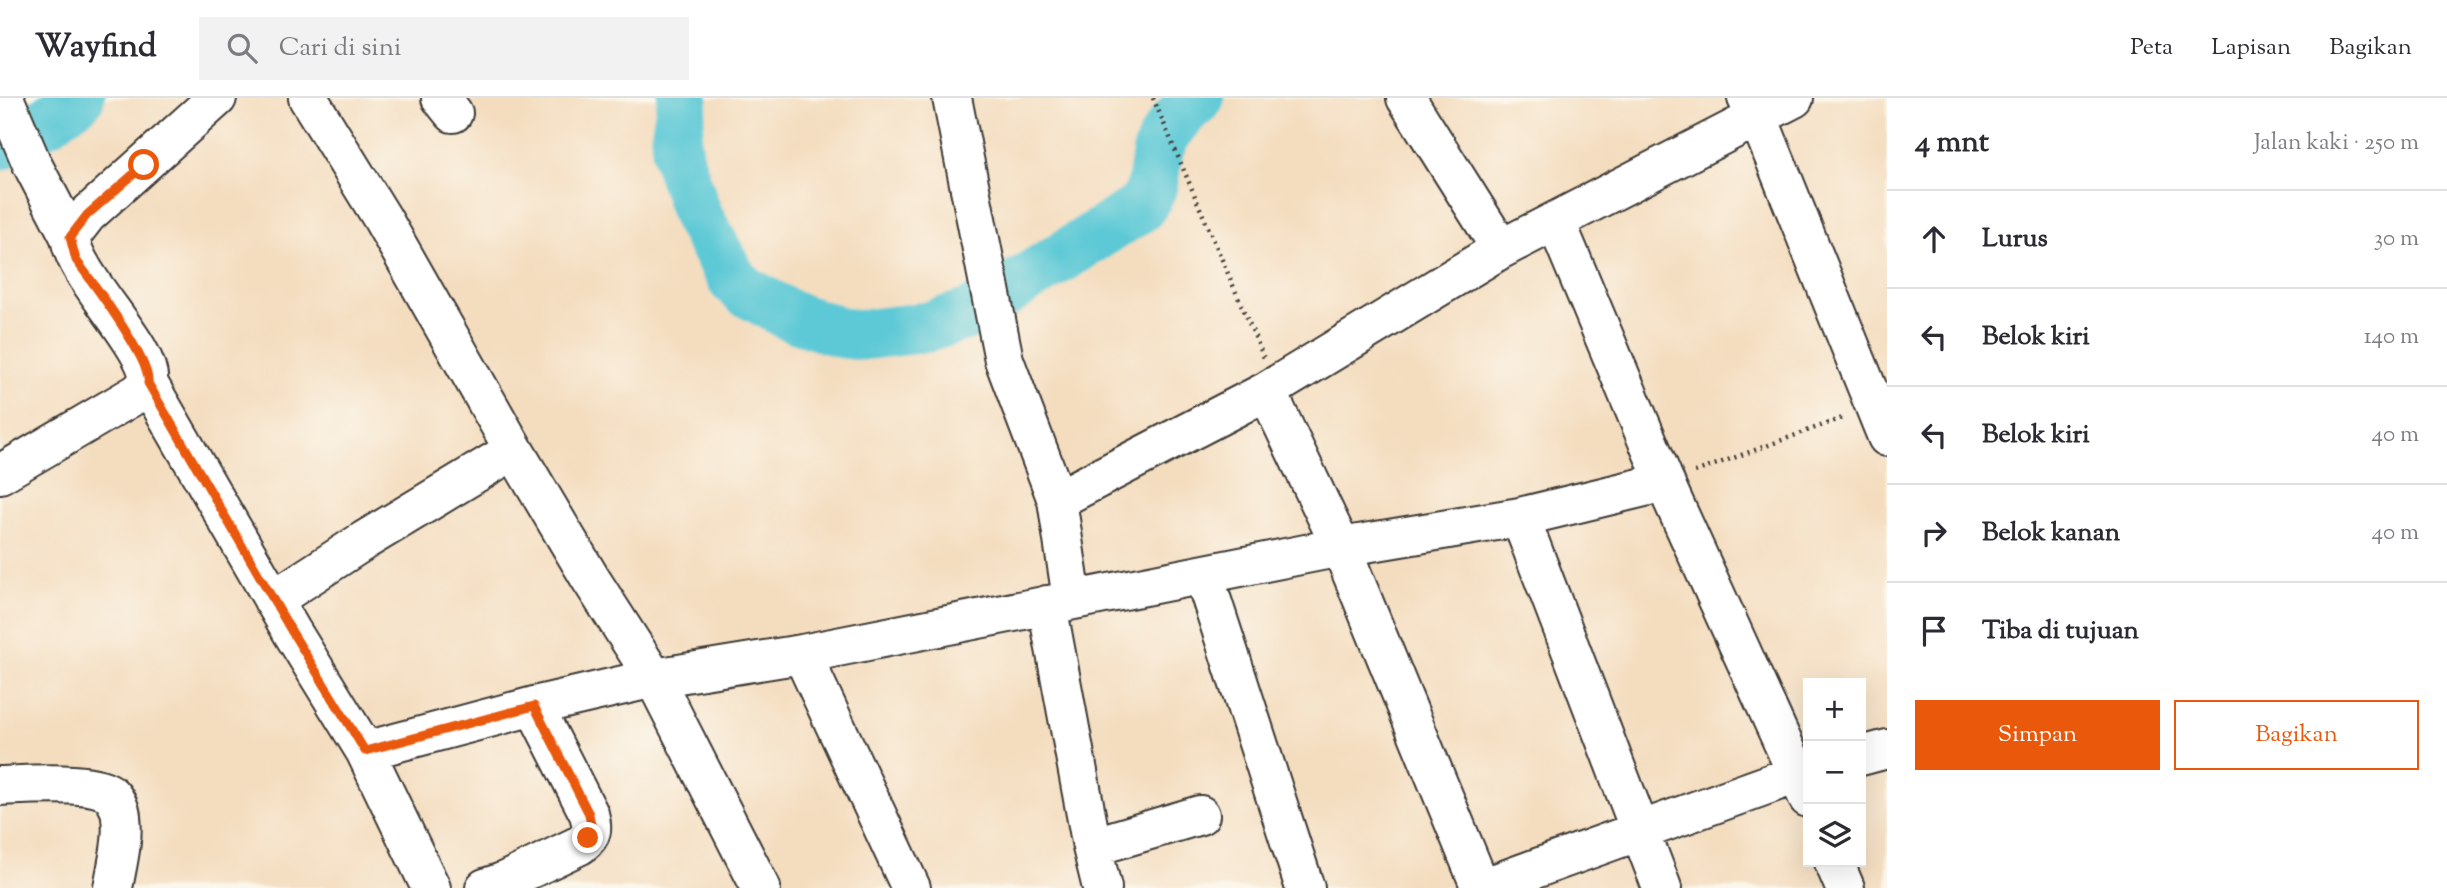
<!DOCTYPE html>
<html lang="id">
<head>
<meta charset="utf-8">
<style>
  :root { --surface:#fff; --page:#f2f2f3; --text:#2b2b33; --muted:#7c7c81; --line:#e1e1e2; --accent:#ea580c }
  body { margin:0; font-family:"Sorts Mill Goudy",serif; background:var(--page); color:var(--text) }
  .controls { position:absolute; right:21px; bottom:21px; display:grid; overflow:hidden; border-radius:0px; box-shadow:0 7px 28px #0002 }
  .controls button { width:63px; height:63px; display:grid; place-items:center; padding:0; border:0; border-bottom:2px solid var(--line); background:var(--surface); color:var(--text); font:35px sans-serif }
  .stop { position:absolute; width:21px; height:21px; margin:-16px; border:5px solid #ea580c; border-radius:50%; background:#fff }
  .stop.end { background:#ea580c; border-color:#fff; box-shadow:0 2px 7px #0008 }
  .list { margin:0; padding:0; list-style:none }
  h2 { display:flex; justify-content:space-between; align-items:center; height:91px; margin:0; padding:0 28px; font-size:30px }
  h2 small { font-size:23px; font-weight:400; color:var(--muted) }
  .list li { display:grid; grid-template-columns:46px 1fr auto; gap:21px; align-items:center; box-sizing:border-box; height:98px; padding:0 28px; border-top:2px solid var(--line) }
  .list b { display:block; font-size:26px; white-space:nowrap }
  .list em { font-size:23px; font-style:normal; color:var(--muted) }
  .actions { display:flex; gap:14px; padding:21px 28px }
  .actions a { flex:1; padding:16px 0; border:2px solid var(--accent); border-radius:0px; text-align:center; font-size:24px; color:var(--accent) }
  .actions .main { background:var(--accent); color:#fff }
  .icon { flex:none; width:38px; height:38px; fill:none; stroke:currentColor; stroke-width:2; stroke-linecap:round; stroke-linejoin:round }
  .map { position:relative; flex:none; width:1887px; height:790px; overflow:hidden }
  header { display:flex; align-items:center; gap:42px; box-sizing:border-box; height:98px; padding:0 35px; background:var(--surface); border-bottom:2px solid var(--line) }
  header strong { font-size:33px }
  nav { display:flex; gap:38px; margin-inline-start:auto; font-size:24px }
  .search { width:490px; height:63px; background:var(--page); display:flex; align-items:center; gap:18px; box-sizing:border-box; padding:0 24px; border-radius:0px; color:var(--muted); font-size:26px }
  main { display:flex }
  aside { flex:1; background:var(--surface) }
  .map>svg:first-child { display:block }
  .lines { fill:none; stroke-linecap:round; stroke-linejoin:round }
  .river { stroke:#5dc9d6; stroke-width:51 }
  .minor-casing { stroke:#3c3934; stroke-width:42 }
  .path { stroke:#3c3934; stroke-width:4.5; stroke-dasharray:2 5; stroke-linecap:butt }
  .minor { stroke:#fff; stroke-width:38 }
  .route { stroke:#ea580c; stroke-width:9 }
</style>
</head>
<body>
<header>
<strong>Wayfind</strong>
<div class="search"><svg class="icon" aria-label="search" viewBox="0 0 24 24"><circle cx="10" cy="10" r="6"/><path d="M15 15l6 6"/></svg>Cari di sini</div>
<nav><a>Peta</a><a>Lapisan</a><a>Bagikan</a></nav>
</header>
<main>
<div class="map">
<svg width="1887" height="790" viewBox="0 0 1887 790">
  <rect width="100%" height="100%" fill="#fbf7ec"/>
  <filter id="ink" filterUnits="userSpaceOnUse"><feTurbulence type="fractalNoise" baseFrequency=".0143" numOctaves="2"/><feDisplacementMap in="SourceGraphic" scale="14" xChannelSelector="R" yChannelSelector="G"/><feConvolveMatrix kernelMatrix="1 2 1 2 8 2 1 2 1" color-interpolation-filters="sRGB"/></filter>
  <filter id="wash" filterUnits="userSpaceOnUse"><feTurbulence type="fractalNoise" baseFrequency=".00686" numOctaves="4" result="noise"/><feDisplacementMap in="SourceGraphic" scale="28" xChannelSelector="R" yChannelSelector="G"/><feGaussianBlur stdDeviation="1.57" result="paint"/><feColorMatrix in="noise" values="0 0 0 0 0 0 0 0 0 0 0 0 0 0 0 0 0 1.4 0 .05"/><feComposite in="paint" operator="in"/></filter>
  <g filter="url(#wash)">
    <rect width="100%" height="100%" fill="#f4ddbf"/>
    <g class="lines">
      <path class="river" d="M 683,0 L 676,39 L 678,60 L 697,117 L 733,182 L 745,193 L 791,218 L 843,235 L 862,237 L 928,229 L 972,215 L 1140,110 C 1156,88 1152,83 1157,58 C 1161,36 1181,14 1199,0
        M 0,47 L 46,23 L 79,0"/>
    </g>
  </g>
  <g filter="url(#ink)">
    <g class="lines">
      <defs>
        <path id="minor" d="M 4,0 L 32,66 L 70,139
          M 441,0 L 453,15
          M 952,0 L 1004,262 L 1057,402
          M 1406,0 L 1501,151
          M 1747,0 L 1757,17 L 1887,339
          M 1556,124 L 1669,394 L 1808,700
          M 148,285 L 292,534 L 365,653 L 431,790
          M 1267,293 L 1341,449 L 1481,790
          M 514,352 L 590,480 L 654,580 L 761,790
          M 0,376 L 138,295 L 148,285 C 154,252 74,180 70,139 L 87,117 L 217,0
          M 1520,419 L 1662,790
          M 1204,478 L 1305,790
          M 1072,501 L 1057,402 L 1267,293 L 1501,151 L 1794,0
          M 273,502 L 365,442 L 514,352 L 382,120 L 308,0
          M 1047,507 L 1092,749 L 1102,790
          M 802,556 L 911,790
          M 365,653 L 534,608 L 654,580 L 802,556 L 1341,449 L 1520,419 L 1665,384
          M 1861,658 L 1887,651
          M 0,688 C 23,687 91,682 109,695 C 115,700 121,712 121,719 C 124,742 117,767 113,790
          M 1092,749 L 1200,717
          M 1834,764 L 1845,790
          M 485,790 L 503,784 L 580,747 C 593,737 593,731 589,716 L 534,608
          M 1482,790 L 1808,672"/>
      </defs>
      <use href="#minor" class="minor-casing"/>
      <path class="path" d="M 1153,0 L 1264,260
        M 1695,374 L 1845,319"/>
      <use href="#minor" class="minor"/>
    </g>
  </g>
  <g class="lines" filter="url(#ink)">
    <path class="route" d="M 144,67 L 87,117 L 70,139 L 76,162 C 91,182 152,264 148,285 L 292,534 L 365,653 L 534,608 L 589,716 L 592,732 L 588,740"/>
  </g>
</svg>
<div class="controls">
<button>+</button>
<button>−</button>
<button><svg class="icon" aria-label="layers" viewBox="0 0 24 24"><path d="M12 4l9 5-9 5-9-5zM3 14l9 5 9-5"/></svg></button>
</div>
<div class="stop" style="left:144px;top:67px"></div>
<div class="stop end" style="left:588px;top:740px"></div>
</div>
<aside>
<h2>4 mnt<small>Jalan kaki · 250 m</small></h2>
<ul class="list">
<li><svg class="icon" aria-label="ahead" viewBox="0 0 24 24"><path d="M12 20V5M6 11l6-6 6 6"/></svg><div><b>Lurus</b></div><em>30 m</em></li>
<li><svg class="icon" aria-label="left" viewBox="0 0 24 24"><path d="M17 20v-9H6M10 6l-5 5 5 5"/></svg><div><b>Belok kiri</b></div><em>140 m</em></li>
<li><svg class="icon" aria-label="left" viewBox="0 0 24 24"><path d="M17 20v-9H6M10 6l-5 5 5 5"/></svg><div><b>Belok kiri</b></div><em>40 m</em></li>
<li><svg class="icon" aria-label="right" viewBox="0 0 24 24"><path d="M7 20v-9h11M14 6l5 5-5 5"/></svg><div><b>Belok kanan</b></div><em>40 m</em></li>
<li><svg class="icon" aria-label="arrive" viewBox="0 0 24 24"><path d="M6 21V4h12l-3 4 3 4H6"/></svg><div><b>Tiba di tujuan</b></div></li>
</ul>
<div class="actions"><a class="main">Simpan</a><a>Bagikan</a></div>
</aside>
</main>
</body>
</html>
